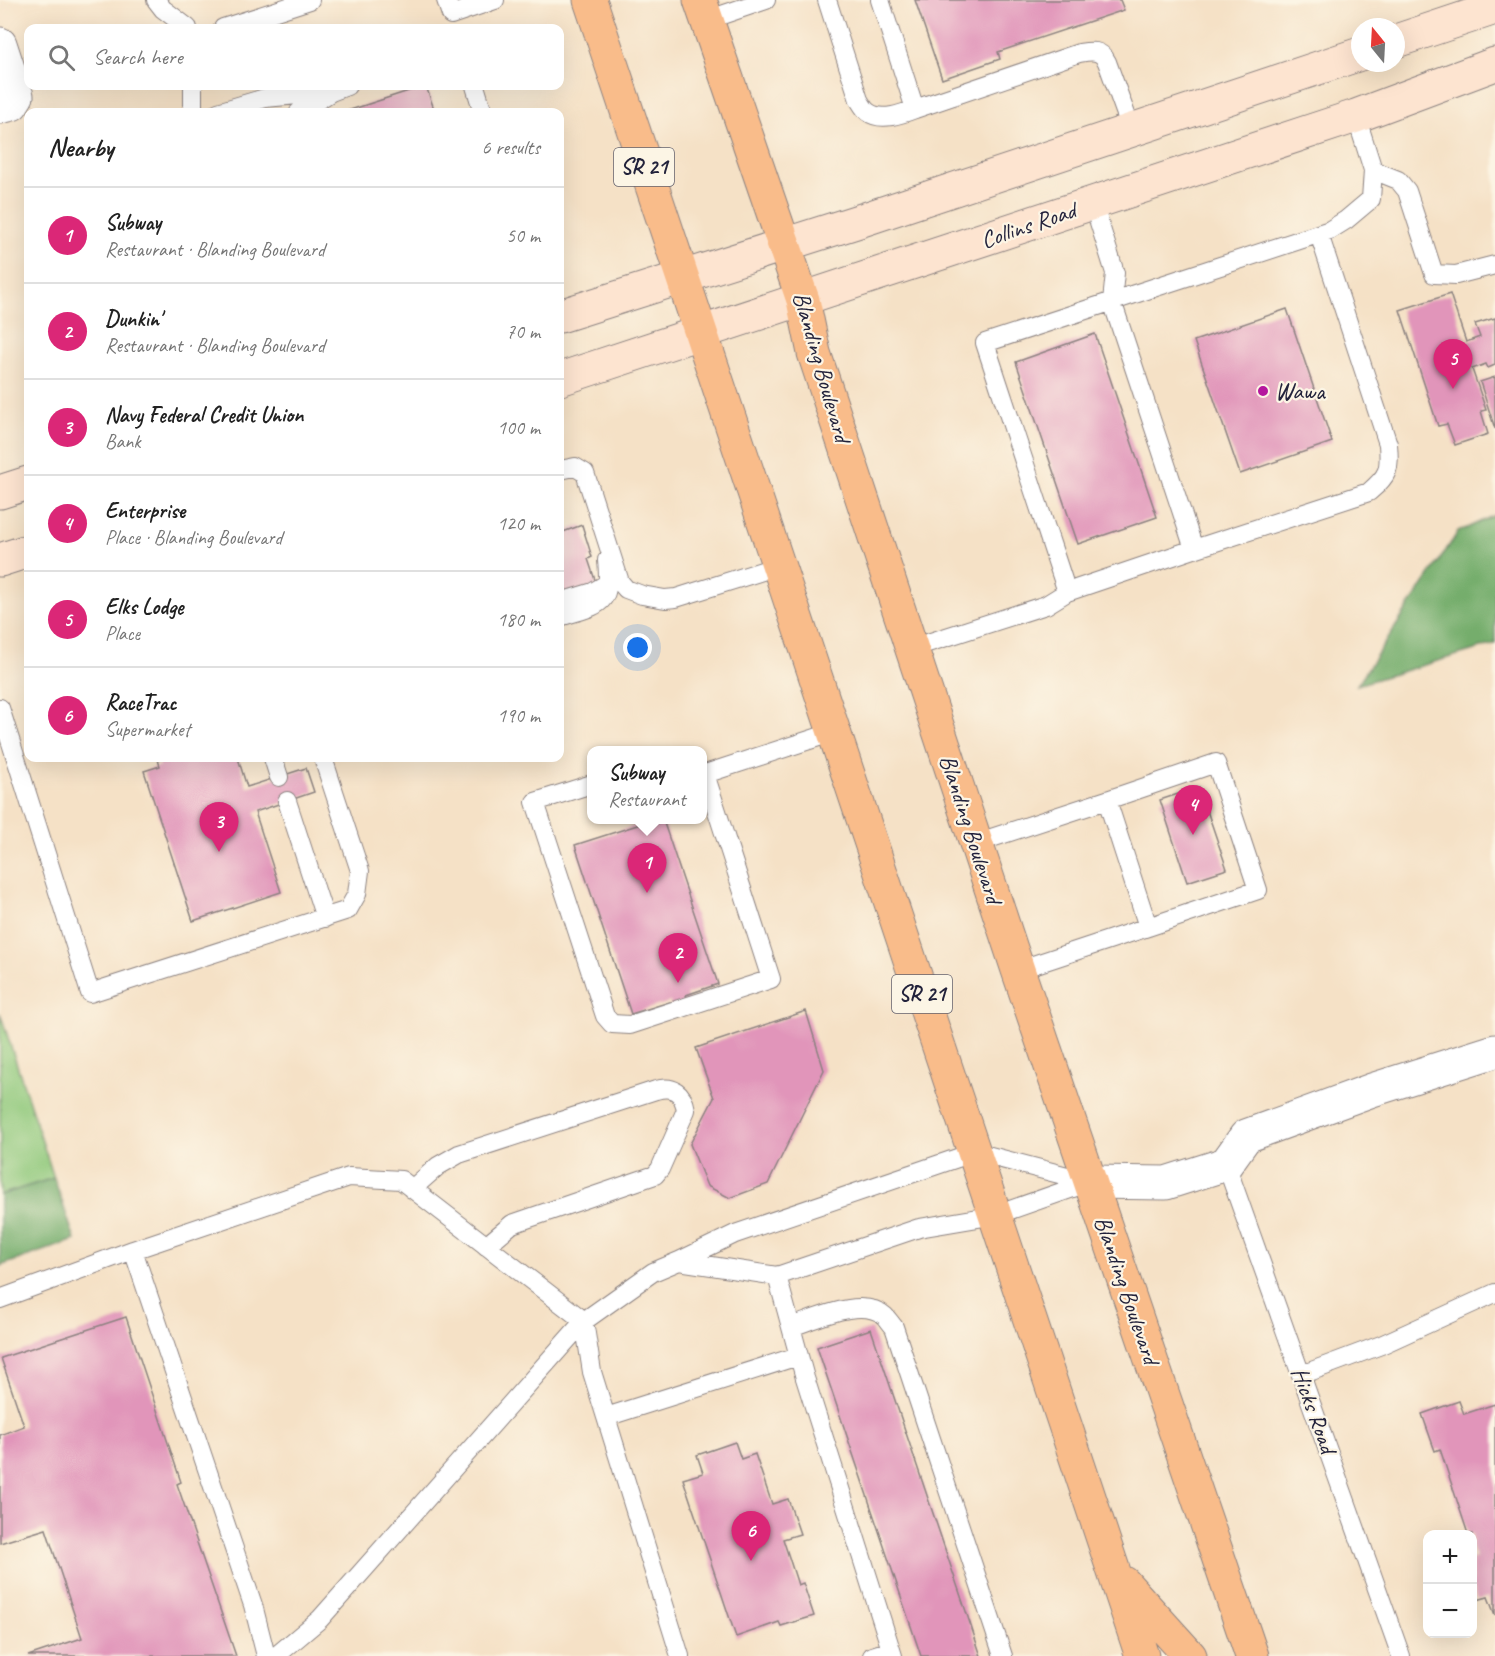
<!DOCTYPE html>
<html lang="en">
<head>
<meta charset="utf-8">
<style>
  :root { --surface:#fff; --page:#f6f6f6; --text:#222; --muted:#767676; --line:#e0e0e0; --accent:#db2777 }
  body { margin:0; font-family:Caveat,sans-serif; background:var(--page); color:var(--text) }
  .controls { position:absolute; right:18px; bottom:18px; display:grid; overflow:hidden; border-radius:12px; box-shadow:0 6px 24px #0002 }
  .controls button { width:54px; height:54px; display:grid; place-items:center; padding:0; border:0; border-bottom:2px solid var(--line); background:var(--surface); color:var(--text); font:30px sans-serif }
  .compass { position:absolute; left:1351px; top:18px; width:54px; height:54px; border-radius:50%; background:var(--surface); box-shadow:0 6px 24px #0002; rotate:342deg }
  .you { position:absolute; left:638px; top:648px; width:21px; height:21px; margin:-15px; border:4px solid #fff; border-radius:50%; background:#1a73e8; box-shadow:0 0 0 9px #1a73e833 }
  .badge { display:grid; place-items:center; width:39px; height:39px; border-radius:50%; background:var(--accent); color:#fff; font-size:20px; font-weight:700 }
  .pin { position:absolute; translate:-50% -50px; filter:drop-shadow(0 2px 3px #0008) }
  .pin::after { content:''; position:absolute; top:32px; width:21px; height:18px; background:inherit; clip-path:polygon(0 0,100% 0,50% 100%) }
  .popup { position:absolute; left:587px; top:746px; width:120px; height:78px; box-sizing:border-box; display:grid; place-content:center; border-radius:12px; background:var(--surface); filter:drop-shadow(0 2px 4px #0005); font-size:20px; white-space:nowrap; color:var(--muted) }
  .popup b { font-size:22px; color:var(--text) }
  .popup::after { content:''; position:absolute; left:50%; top:100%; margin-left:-12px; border:12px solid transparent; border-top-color:var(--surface) }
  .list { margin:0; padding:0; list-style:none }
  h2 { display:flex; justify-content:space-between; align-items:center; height:78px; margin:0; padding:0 24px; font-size:26px }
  h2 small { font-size:20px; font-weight:400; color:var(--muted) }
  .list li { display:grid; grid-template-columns:39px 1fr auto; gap:18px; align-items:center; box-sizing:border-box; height:96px; padding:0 24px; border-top:2px solid var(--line) }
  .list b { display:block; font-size:22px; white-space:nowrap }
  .list p { margin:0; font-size:20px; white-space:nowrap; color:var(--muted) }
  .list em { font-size:20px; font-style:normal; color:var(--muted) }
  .icon { flex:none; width:33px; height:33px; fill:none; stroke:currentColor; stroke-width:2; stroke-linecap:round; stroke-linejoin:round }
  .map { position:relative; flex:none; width:1495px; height:1656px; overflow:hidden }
  .search { position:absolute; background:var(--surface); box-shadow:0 6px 24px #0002; left:24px; top:24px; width:540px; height:66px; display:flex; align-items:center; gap:15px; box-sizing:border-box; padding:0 21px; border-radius:12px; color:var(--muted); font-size:22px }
  .panel { position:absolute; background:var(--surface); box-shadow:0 6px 24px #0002; left:24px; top:108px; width:540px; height:654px; border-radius:12px }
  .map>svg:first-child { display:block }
  .green { fill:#91c97d; stroke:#5a765c; stroke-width:1.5 }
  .forest { fill:#74ad6c; stroke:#4b6854; stroke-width:1.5 }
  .building { fill:#e195ba }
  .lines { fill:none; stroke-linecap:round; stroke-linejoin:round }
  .lane-casing { stroke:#8c8280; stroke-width:20 }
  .street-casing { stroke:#8c8280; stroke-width:35 }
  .secondary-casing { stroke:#8c8280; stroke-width:35 }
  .primary-casing { stroke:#8c8280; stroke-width:35 }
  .lane { stroke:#fff; stroke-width:18 }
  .street { stroke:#fff; stroke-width:33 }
  .secondary { stroke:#fde4d0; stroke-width:33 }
  .primary { stroke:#f9bc8a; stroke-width:33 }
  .poi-dot { fill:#b5179e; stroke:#fcf5e5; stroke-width:2 }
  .labels { text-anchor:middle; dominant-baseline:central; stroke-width:4.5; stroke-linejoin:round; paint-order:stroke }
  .shield { fill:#fcf5e5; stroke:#63616e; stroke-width:1.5 }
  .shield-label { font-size:22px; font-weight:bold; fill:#22223b }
  .street-label { font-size:24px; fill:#22223b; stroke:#fcf5e5 }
  .poi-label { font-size:24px; fill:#22223b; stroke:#fcf5e5; text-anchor:start }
</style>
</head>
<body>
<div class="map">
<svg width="1495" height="1656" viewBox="0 0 1495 1656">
  <rect width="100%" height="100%" fill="#fcf5e5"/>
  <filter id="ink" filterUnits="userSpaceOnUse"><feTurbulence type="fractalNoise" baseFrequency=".0167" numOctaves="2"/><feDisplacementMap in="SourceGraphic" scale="12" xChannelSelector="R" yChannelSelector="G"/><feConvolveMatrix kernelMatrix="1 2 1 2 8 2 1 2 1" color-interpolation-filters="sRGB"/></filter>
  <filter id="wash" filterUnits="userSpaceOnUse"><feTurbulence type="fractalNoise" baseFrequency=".008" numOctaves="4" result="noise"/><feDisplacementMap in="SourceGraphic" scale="24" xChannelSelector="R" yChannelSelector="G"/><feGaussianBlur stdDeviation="1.35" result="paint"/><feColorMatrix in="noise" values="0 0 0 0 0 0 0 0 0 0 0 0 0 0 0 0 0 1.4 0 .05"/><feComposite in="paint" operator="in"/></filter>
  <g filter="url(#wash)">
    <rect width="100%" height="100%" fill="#f5e1c6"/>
    <path class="green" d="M 0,1013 L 54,1178 L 0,1195 Z"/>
    <path class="forest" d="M 1495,515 L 1495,644 L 1357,685 L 1458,532 Z
      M 54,1178 L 75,1240 L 0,1266 L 0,1195 Z"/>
    <g id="blocks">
      <path class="building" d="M 915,0 L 1120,0 L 1124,10 L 998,52 L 1000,59 L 942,79 Z
        M 424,86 L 426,86 L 435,112 L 344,112 Z
        M 1450,294 L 1466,342 L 1480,337 L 1475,324 L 1495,318 L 1495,365 L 1488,368 L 1486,364 L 1472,369 L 1486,410 L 1481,411 L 1488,434 L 1455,445 L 1447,424 L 1438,426 L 1400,310 Z
        M 1287,309 L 1332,442 L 1240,474 L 1194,341 Z
        M 1095,334 L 1157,517 L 1078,544 L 1016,362 Z
        M 1495,377 L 1495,429 L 1480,382 Z
        M 582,525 L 592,557 L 588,559 L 597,586 L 560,598 L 560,533 Z
        M 166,758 L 238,758 L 247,787 L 306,768 L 314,792 L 255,812 L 281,892 L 193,921 L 144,771 L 160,766 L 158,760 Z
        M 1199,787 L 1227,869 L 1187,882 L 1160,800 Z
        M 653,820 L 663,820 L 718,984 L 686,995 L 690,1004 L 673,1010 L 670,1002 L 631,1014 L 575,845 Z
        M 806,1011 L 824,1070 L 768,1184 L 730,1198 L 707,1186 L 690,1144 L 714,1098 L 696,1048 Z
        M 126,1317 L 181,1482 L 177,1484 L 236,1656 L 28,1656 L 82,1638 L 46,1529 L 0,1543 L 0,1435 L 24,1426 L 1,1358 Z
        M 871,1329 L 981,1656 L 921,1656 L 817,1347 Z
        M 1459,1401 L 1464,1414 L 1495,1404 L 1495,1615 L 1488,1597 L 1477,1600 L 1472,1587 L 1472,1559 L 1476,1558 L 1472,1547 L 1472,1534 L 1468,1534 L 1440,1449 L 1435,1451 L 1422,1414 Z
        M 735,1442 L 741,1459 L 755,1454 L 772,1504 L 788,1499 L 800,1534 L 783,1539 L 798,1585 L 803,1583 L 814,1616 L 781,1626 L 779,1622 L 736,1637 L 683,1479 L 703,1473 L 697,1455 Z"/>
    </g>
  </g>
  <g filter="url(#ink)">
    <use href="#blocks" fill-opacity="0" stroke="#8c8280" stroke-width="1.5"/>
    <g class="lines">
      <defs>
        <path id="lane" d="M 156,0 L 163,9 L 188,28
          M 446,0 L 451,15 L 495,0
          M 827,0 L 859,100 C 861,103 864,109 868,112 C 881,122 902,114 915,109 L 880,0
          M 707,20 L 766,0
          M 223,28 L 310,0
          M 475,86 L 483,112
          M 915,109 L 1079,53 C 1091,51 1101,49 1107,62 L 1132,131
          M 193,112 L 193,86
          M 218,112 L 265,98 L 331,92
          M 299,112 L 331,92 L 347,86
          M 1356,116 L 1373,170 L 1398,180 L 1407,191 L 1434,274 L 1456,275 L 1495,265
          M 560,470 L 575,467 L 585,473 L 620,582 L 626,589 L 642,595 L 665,599 L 676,598 L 778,566
          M 1194,549 L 1369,492 C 1389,475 1390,470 1388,444 L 1319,234
          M 1067,592 L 985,343 L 1330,230 L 1346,220 L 1371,199 L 1373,170
          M 560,602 L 593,592 L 608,583
          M 560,617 C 599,604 612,608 607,560
          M 912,648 L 1046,605 L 1067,592 L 1194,549 L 1112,301 L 1115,273 L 1093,203
          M 0,708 L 90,993 L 348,910 L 357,894 L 360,871 L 323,758
          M 273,758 L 279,777
          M 702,775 L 834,732
          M 592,784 L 535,802 L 605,1016 L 612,1024 L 630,1025 L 771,979 L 705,774
          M 1107,800 L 1216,763 L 1258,890 L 1148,927
          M 287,801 L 325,918
          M 976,843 L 1107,800 L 1148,927 L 1018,970
          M 975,1152 L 1090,1182 L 996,1215 L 919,1228 L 777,1276 L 679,1261 L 735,1234 Z
          M 1226,1164 L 1401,1656
          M 412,1189 L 438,1166 L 459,1154 L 656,1090 C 673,1085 683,1092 686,1110 L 660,1169 L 655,1175 L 512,1224 L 486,1246
          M 133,1250 L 253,1605 L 266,1656
          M 777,1276 L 805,1378 L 893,1656
          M 0,1299 L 133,1250 L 349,1177 L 401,1180 L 584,1321 L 592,1372 L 680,1656
          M 791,1327 C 816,1319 862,1296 885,1316 C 888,1319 891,1324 894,1327 L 1003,1656
          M 1301,1375 L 1381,1345 L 1495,1293
          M 606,1417 L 798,1356
          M 276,1656 L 320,1619 L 584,1321 L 653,1272 L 679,1261
          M 872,1656 L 891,1650"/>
        <path id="street" d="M 0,44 L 17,96 L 12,104 L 0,107
          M 1090,1182 L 1166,1183 L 1226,1164 L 1246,1136 L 1372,1090 L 1495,1051"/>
        <path id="secondary" d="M 1396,41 L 1495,8
          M 560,316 L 859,221 L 1360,54
          M 560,379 L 1356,116 L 1495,64
          M 0,492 L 28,483
          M 0,560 L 28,551"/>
        <path id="primary" d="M 590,0 L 1142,1656
          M 700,0 L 803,300 L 814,353 L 1018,970 L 1252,1656
          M 1124,1583 L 1190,1656"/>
      </defs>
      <use href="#lane" class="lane-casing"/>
      <use href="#street" class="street-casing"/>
      <use href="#secondary" class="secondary-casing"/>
      <use href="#primary" class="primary-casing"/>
      <use href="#lane" class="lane"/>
      <use href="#street" class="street"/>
      <use href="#secondary" class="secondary"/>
      <use href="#primary" class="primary"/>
    </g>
  </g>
  <circle class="poi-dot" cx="1263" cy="391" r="6"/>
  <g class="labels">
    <g class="shield">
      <rect x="614" y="148" width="60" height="38" rx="4.5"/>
      <rect x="892" y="975" width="60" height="38" rx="4.5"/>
    </g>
    <g class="shield-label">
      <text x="644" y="167">SR 21</text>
      <text x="922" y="994">SR 21</text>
    </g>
    <g class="street-label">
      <text transform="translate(1028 225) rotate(-19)">Collins Road</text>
      <text transform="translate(822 367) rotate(74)">Blanding Boulevard</text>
      <text transform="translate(971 829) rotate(72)">Blanding Boulevard</text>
      <text transform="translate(1127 1290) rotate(71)">Blanding Boulevard</text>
      <text transform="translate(1314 1410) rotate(70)">Hicks Road</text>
    </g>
    <g class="poi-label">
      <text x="1275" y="391">Wawa</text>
    </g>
  </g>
</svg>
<div class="controls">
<button>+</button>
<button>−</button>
</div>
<svg class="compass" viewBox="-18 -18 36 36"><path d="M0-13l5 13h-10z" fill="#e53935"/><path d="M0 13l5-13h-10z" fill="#767676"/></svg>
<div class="you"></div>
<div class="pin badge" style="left:647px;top:893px">1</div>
<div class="popup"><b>Subway</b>Restaurant</div>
<div class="pin badge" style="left:678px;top:983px">2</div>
<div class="pin badge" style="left:219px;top:852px">3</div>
<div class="pin badge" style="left:1193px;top:835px">4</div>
<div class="pin badge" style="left:1453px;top:389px">5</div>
<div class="pin badge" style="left:751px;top:1561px">6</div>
<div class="search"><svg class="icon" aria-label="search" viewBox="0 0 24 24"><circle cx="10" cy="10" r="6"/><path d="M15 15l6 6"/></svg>Search here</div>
<section class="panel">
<h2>Nearby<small>6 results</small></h2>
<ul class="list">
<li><span class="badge">1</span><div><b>Subway</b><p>Restaurant · Blanding Boulevard</p></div><em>50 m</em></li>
<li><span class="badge">2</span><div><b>Dunkin'</b><p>Restaurant · Blanding Boulevard</p></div><em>70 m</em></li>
<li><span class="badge">3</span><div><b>Navy Federal Credit Union</b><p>Bank</p></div><em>100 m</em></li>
<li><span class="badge">4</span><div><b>Enterprise</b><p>Place · Blanding Boulevard</p></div><em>120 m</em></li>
<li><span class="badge">5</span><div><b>Elks Lodge</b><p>Place</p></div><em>180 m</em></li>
<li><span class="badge">6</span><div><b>RaceTrac</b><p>Supermarket</p></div><em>190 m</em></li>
</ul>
</section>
</div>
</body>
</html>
